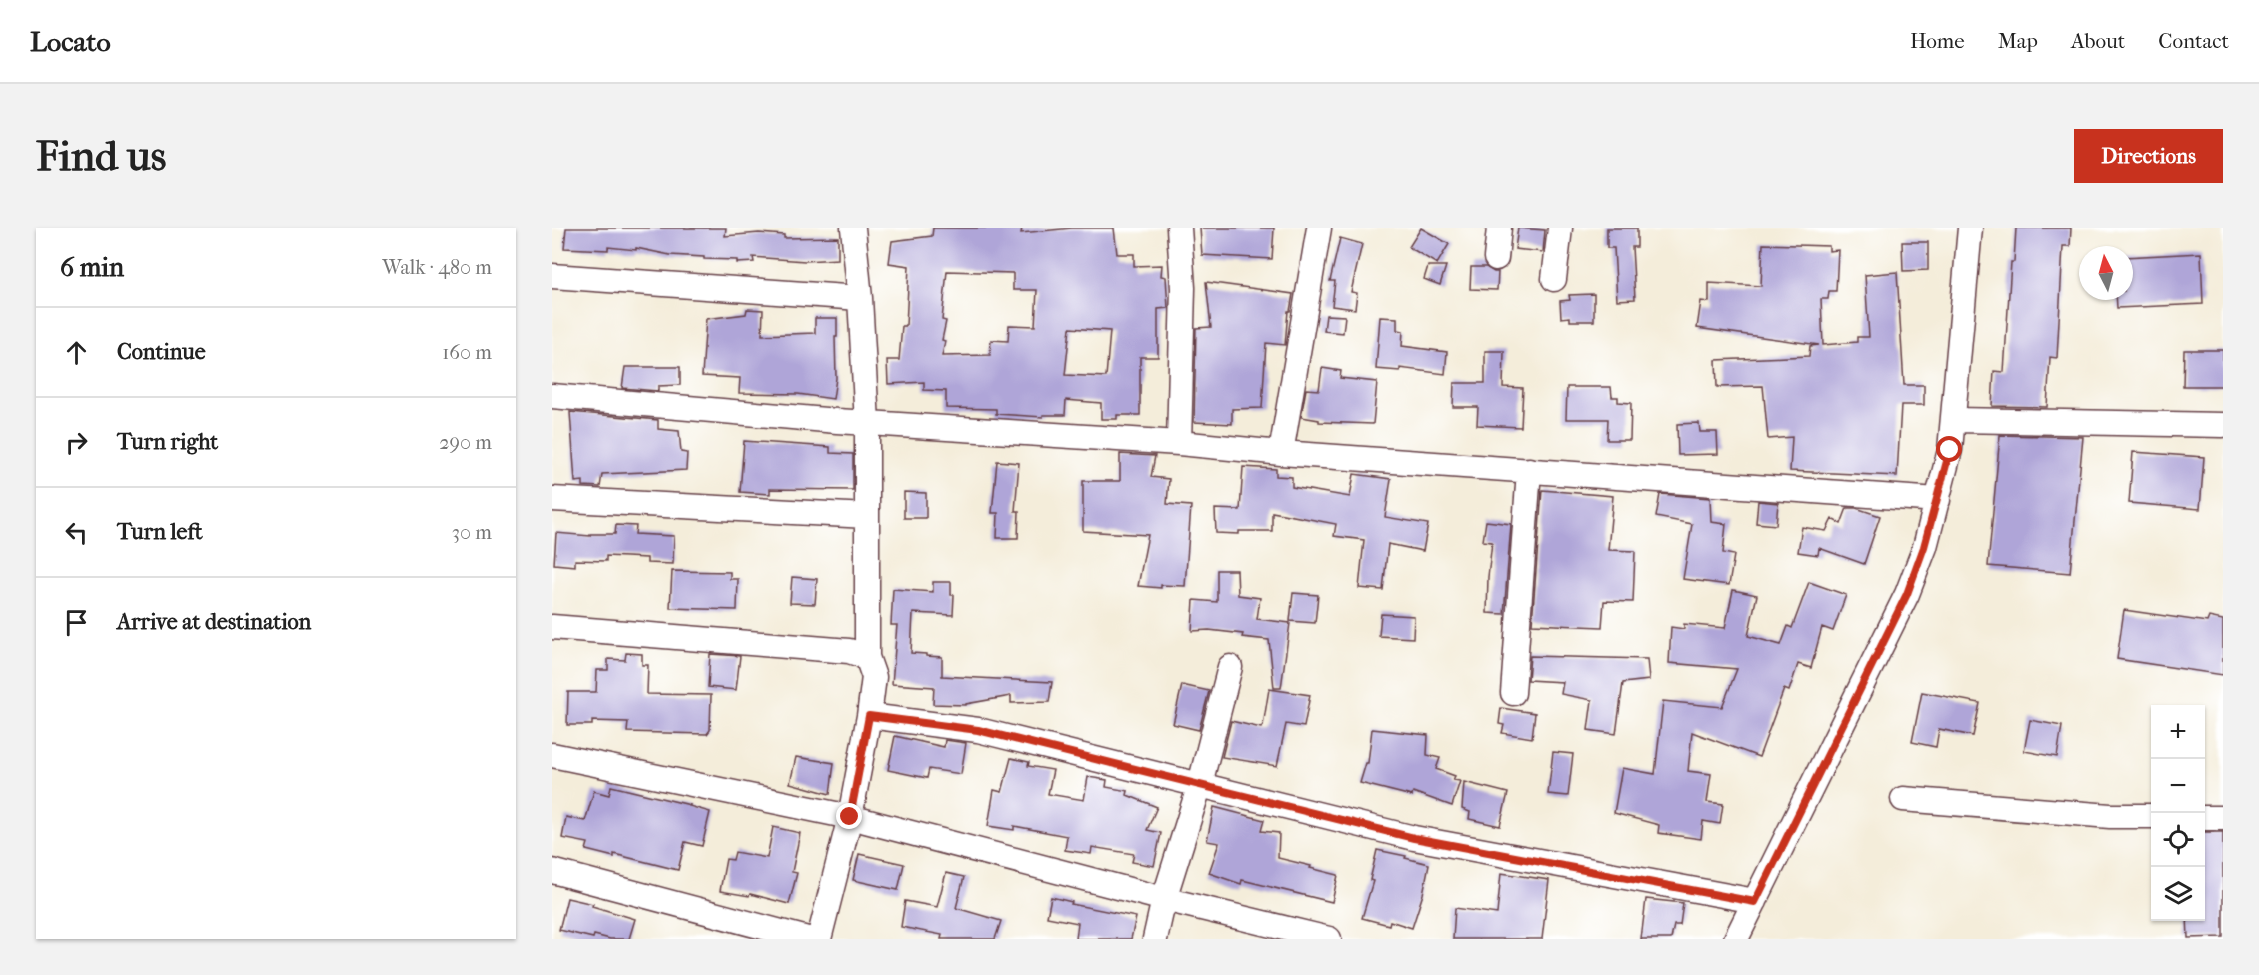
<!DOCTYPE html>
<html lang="en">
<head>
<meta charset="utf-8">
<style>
  :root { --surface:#fff; --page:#f2f2f2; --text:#222; --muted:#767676; --line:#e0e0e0; --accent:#c8321e }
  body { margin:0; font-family:"IM FELL French Canon",serif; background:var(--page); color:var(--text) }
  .controls { position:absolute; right:18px; bottom:18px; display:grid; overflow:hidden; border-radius:0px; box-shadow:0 2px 4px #0004 }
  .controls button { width:54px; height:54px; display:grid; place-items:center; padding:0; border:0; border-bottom:2px solid var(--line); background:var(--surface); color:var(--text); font:30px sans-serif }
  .compass { position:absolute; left:1527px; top:18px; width:54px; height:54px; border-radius:50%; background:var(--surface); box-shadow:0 2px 4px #0004; rotate:354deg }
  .stop { position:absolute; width:18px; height:18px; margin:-14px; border:4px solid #c8321e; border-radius:50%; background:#fff }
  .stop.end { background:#c8321e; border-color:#fff; box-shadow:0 2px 6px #0008 }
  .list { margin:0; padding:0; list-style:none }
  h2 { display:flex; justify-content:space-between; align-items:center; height:78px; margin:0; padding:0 24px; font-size:26px }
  h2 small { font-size:20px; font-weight:400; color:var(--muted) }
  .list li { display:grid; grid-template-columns:39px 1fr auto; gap:18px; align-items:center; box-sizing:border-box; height:90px; padding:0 24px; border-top:2px solid var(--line) }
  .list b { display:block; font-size:22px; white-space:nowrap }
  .list em { font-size:20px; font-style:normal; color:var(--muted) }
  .icon { flex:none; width:33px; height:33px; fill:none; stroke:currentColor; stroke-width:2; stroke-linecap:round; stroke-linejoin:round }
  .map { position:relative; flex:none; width:1671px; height:711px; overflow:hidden; border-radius:0px }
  header { display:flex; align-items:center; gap:36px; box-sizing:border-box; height:84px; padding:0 30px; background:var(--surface); border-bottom:2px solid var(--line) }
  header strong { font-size:28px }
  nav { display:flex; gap:33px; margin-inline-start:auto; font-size:21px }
  .intro { display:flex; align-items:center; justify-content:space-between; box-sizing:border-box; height:144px; padding:0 36px }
  h1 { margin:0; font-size:42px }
  .button { padding:15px 27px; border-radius:0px; background:var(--accent); color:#fff; font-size:21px; font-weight:700 }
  main { display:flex; gap:36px; padding:0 36px }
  aside { flex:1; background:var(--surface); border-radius:0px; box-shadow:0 2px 4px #0004 }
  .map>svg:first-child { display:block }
  .building { fill:#afa5d8; fill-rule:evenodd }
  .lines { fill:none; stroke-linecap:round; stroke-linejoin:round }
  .minor-casing { stroke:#643e45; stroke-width:27 }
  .minor { stroke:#fff; stroke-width:24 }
  .route { stroke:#c8321e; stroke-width:8 }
</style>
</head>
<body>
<header>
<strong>Locato</strong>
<nav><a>Home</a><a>Map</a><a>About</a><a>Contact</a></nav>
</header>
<div class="intro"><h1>Find us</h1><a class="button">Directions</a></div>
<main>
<aside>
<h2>6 min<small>Walk · 480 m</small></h2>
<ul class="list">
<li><svg class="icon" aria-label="ahead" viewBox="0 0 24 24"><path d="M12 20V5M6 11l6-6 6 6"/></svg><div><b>Continue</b></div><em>160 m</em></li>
<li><svg class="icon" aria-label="right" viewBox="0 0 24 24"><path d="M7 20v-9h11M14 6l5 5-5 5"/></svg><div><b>Turn right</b></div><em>290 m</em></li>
<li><svg class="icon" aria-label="left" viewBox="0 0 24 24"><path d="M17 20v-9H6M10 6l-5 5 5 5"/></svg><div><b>Turn left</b></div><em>30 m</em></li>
<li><svg class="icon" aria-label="arrive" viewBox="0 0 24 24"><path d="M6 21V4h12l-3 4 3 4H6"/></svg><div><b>Arrive at destination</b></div></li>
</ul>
</aside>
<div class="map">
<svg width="1671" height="711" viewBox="0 0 1671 711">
  <rect width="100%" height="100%" fill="#fff"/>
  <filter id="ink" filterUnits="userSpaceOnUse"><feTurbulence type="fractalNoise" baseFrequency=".0167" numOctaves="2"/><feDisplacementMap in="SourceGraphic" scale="12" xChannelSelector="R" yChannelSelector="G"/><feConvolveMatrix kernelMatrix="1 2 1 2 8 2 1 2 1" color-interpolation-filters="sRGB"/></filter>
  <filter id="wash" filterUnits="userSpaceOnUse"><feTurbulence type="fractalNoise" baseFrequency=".008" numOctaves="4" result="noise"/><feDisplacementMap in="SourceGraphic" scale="24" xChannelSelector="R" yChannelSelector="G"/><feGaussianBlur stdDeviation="1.35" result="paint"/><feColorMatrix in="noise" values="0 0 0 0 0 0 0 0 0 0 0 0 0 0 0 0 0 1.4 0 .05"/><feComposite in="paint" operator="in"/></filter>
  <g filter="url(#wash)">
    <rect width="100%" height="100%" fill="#f4edda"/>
    <g id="blocks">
      <path class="building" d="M 14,0 L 174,0 L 173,8 L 207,5 L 232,7 L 232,10 L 286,9 L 286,31 L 253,33 L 201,29 L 202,34 L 185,35 L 185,32 L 152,31 L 152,29 L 118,27 L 84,20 L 84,22 L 56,19 L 56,22 L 12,20 Z
        M 381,0 L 470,0 L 469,5 L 520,0 L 562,0 L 565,26 L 582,26 L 582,38 L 610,37 L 609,48 L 614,49 L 616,80 L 606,81 L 606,129 L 588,129 L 588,187 L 565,187 L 565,191 L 549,191 L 549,175 L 514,172 L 513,187 L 491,187 L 491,189 L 444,186 L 444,181 L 394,180 L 394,163 L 372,162 L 372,154 L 336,156 L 335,132 L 347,132 L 350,98 L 354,98 L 357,38 L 337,35 L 340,13 L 380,8 ZM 395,43 L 461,45 L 461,62 L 485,62 L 483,98 L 457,97 L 456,113 L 439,112 L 438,127 L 390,128 L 393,113 L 390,112 L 394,93 L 390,92 ZM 518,100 L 558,103 L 554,149 L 513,147 Z
        M 648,0 L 722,0 L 720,31 L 650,27 Z
        M 869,0 L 897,16 L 885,36 L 857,19 Z
        M 966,0 L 993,2 L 991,24 L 963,21 Z
        M 1055,0 L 1085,0 L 1085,19 L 1080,19 L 1083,71 L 1065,72 L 1062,20 L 1055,20 Z
        M 1464,0 L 1519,0 L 1518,18 L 1511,18 L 1505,130 L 1498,129 L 1495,179 L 1440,178 L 1442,143 L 1452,144 L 1459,34 L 1462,34 Z
        M 788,10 L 810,16 L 799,64 L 805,65 L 803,81 L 780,78 L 783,53 L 778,53 Z
        M 1350,14 L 1376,14 L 1376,42 L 1351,43 Z
        M 1211,16 L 1277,18 L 1277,23 L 1286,22 L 1284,63 L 1277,63 L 1276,71 L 1269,71 L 1271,117 L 1305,114 L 1305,109 L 1317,109 L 1313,47 L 1345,44 L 1352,157 L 1372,157 L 1372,177 L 1349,177 L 1345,248 L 1238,243 L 1240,209 L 1216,211 L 1211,158 L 1165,159 L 1164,132 L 1257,128 L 1258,118 L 1267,117 L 1145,100 L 1149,73 L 1157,74 L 1157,55 L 1209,58 Z
        M 1649,25 L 1651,76 L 1565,80 L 1564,63 L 1572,63 L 1572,29 Z
        M 876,38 L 894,38 L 888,57 L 872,51 Z
        M 919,39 L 934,39 L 942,44 L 946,44 L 945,62 L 918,61 Z
        M 654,54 L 741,66 L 738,83 L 736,83 L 733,117 L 714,115 L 710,180 L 680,181 L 680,196 L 642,194 L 644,100 L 659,99 Z
        M 1042,66 L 1042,93 L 1018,93 L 1018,89 L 1009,90 L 1008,73 L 1018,72 L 1017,67 Z
        M 195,81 L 211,82 L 210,107 L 263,105 L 263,90 L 285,90 L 285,109 L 283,109 L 284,150 L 281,171 L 246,166 L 187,165 L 188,150 L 150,148 L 154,91 L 194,86 Z
        M 774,87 L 793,88 L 791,105 L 772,103 Z
        M 828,89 L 845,90 L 845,102 L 851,103 L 850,118 L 895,124 L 893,146 L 848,140 L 848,143 L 824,141 Z
        M 1632,122 L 1671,122 L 1671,158 L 1631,158 Z
        M 933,123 L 952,123 L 951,159 L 971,160 L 969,199 L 925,197 L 926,179 L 901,179 L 902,155 L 933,155 Z
        M 73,139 L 128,139 L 128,157 L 106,158 L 106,163 L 70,160 Z
        M 770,140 L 789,143 L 788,150 L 825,154 L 821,196 L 767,194 L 767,192 L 749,189 L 754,161 L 767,162 Z
        M 1015,159 L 1059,159 L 1060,169 L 1066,169 L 1066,174 L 1079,175 L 1078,212 L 1055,212 L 1056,191 L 1014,191 Z
        M 18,184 L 106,192 L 106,201 L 127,203 L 129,224 L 135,225 L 134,242 L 50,246 L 48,259 L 31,258 L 31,253 L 23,254 Z
        M 1147,195 L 1148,204 L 1165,204 L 1166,226 L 1126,227 L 1125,196 Z
        M 1448,207 L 1531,209 L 1518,345 L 1436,338 Z
        M 192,213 L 278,219 L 278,225 L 301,226 L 301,262 L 218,261 L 218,266 L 188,264 Z
        M 1581,224 L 1652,229 L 1648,281 L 1577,275 Z
        M 568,226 L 603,228 L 599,249 L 617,251 L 615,276 L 639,278 L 633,358 L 609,357 L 609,360 L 586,358 L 596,307 L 531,303 L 531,253 L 568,253 Z
        M 445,233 L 467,235 L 463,283 L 467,283 L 466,310 L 445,310 L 446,285 L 440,285 Z
        M 691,239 L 724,241 L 724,248 L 740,249 L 740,259 L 798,269 L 802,246 L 839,251 L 833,289 L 876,296 L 871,323 L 836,316 L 831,362 L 807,360 L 812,312 L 782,308 L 784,296 L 720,284 L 720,303 L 687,303 L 687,306 L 664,305 L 663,281 L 688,282 Z
        M 990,262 L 1061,268 L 1056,322 L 1083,323 L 1081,374 L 1052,373 L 1050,399 L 980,396 Z
        M 352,264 L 374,265 L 374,290 L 352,290 Z
        M 1108,266 L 1158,270 L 1159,294 L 1174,296 L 1171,325 L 1182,327 L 1177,357 L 1131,351 L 1140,296 L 1104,289 Z
        M 1206,273 L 1226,275 L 1224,297 L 1204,295 Z
        M 1295,280 L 1304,280 L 1328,288 L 1312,336 L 1267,320 L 1266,327 L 1246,324 L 1250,299 L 1274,303 L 1280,291 L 1289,296 Z
        M 934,293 L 959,296 L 952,386 L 935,385 L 936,349 L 940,314 L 931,313 Z
        M 64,297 L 84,298 L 83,306 L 122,308 L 121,336 L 95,335 L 95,330 L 54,328 L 54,333 L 23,332 L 23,338 L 2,336 L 4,305 L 38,308 L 38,306 L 63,306 Z
        M 665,342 L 685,342 L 686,367 L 708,370 L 705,391 L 738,395 L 729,460 L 722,460 L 717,412 L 690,409 L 691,406 L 657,402 L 640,403 L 642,372 L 665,374 Z
        M 120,343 L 178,344 L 178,351 L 186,351 L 185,382 L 118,380 Z
        M 240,349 L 265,351 L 263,376 L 238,375 Z
        M 381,354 L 399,354 L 399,367 L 402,367 L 401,387 L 361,385 L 359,425 L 374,426 L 374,428 L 390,429 L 390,448 L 500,454 L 497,474 L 459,475 L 459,468 L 414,476 L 414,477 L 381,476 L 382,459 L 340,456 L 345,397 L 339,397 L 341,361 L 381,364 Z
        M 1257,354 L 1294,367 L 1281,403 L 1270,399 L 1259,440 L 1246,436 L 1237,463 L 1232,461 L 1207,529 L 1140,504 L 1136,543 L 1159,546 L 1155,574 L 1171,576 L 1168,596 L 1151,593 L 1149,611 L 1106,605 L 1107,597 L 1062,585 L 1070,540 L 1103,546 L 1111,473 L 1170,479 L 1185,441 L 1117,435 L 1119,399 L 1132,401 L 1132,396 L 1173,400 L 1181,362 L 1205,367 L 1196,408 L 1229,417 L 1236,398 L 1240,400 Z
        M 741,365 L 766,367 L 763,395 L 738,393 Z
        M 1572,382 L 1655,394 L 1657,389 L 1671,392 L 1671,447 L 1565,431 Z
        M 829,386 L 862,388 L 861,410 L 827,408 Z
        M 74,425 L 90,426 L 90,437 L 96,437 L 95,466 L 159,467 L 158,502 L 155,506 L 75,504 L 76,494 L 40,493 L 40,497 L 15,497 L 16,464 L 44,464 L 45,442 L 56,442 L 56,431 L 73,432 Z
        M 158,426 L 188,428 L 184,462 L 156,459 Z
        M 978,428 L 1095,431 L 1097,452 L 1071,455 L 1064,506 L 1036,502 L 1040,472 L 1009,466 L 1011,454 L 976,452 Z
        M 630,457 L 657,463 L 647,502 L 621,496 Z
        M 717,461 L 758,467 L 752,499 L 734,496 L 725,538 L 670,529 L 679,493 L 709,500 L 711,498 Z
        M 1370,464 L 1428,475 L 1421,508 L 1387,501 L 1384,519 L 1360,514 Z
        M 949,480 L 983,485 L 980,510 L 950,505 L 952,497 L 947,496 Z
        M 1478,492 L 1510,498 L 1505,529 L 1472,523 Z
        M 820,501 L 876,507 L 875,527 L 888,530 L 884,541 L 903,548 L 901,552 L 908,553 L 900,578 L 861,564 L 860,568 L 808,555 L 814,535 L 816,535 Z
        M 343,508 L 392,519 L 393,512 L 414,515 L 409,546 L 377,541 L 375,550 L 336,542 Z
        M 1001,524 L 1021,526 L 1016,568 L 996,566 Z
        M 244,529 L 282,535 L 278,566 L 238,555 Z
        M 459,530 L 477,534 L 476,538 L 501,542 L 496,566 L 532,572 L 536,549 L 555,552 L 554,559 L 576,563 L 575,567 L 605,579 L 595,602 L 609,605 L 602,638 L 580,634 L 582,626 L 540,619 L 539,626 L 513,622 L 515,608 L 462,598 L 462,602 L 436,598 L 442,562 L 450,564 Z
        M 912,554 L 956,565 L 948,598 L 917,591 L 918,584 L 910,581 Z
        M 59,558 L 138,577 L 137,578 L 158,584 L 150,618 L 133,614 L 126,642 L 62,626 L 62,629 L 34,622 L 36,615 L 10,610 L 14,589 L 33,593 L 42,563 L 57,567 Z
        M 662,579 L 712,592 L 709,603 L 727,605 L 726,630 L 759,638 L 758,640 L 786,647 L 780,674 L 690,652 L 689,656 L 657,645 L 667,615 L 655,613 Z
        M 221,599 L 248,605 L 240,644 L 245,645 L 237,676 L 198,666 L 197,668 L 168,663 L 174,631 L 181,632 L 183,624 L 215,630 Z
        M 1648,604 L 1671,604 L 1671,709 L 1636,710 L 1635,688 L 1648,688 Z
        M 825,622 L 854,628 L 853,630 L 877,636 L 871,666 L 860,700 L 838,693 L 837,697 L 810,690 L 821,653 L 818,652 Z
        M 307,626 L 352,636 L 346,662 L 301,652 Z
        M 394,645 L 412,649 L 404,680 L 449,693 L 443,711 L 389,711 L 390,707 L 349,699 L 353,673 L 385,679 Z
        M 949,645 L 997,652 L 990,711 L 901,711 L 903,680 L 945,686 Z
        M 499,669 L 520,674 L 519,676 L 584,689 L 579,711 L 524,711 L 526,695 L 495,689 Z
        M 15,670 L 41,676 L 40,678 L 83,691 L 77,711 L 58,711 L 42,707 L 41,710 L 7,702 Z
        M 1094,671 L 1131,675 L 1128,697 L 1122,697 L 1119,711 L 1089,711 Z"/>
    </g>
  </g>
  <g filter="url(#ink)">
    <use href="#blocks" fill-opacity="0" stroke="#643e45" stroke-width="1.5"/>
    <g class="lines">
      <defs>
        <path id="minor" d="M 301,0 L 308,70 L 315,195 L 315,429
          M 944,30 L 947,0
          M 0,48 L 308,70
          M 1002,51 L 1008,0
          M 0,168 L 285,193 L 627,215 L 729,225 L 1386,272
          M 1402,192 L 1671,197
          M 627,215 L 631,60 L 627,0
          M 729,225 L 767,0
          M 0,271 L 315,288
          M 0,399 L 297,423 L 315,429 L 322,449 L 317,488 L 298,589 L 267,711
          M 961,465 L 977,242
          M 317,488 L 426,502 L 862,610 L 1203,673
          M 0,527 L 298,589 L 612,671 L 777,711
          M 1351,571 L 1558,588 L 1604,588
          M 1648,590 L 1671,590
          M 0,643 L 256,711
          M 603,711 L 612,671 L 648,556 L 678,439
          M 1184,711 L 1355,366 L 1373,319 L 1398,222 L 1418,0"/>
      </defs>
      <use href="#minor" class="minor-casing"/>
      <use href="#minor" class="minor"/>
    </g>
  </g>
  <g class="lines" filter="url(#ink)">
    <path class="route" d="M 298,589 L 317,488 L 426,502 L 862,610 L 1203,674 L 1355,366 L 1372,319 L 1398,222"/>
  </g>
</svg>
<div class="controls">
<button>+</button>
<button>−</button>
<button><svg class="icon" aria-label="locate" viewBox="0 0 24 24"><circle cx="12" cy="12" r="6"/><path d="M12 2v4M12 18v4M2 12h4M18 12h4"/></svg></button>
<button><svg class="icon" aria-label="layers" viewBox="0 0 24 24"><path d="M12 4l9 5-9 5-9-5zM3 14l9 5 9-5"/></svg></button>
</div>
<svg class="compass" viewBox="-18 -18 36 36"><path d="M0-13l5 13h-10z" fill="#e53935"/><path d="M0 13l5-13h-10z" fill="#767676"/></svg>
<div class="stop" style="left:1398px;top:222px"></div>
<div class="stop end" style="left:298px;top:589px"></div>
</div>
</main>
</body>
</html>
